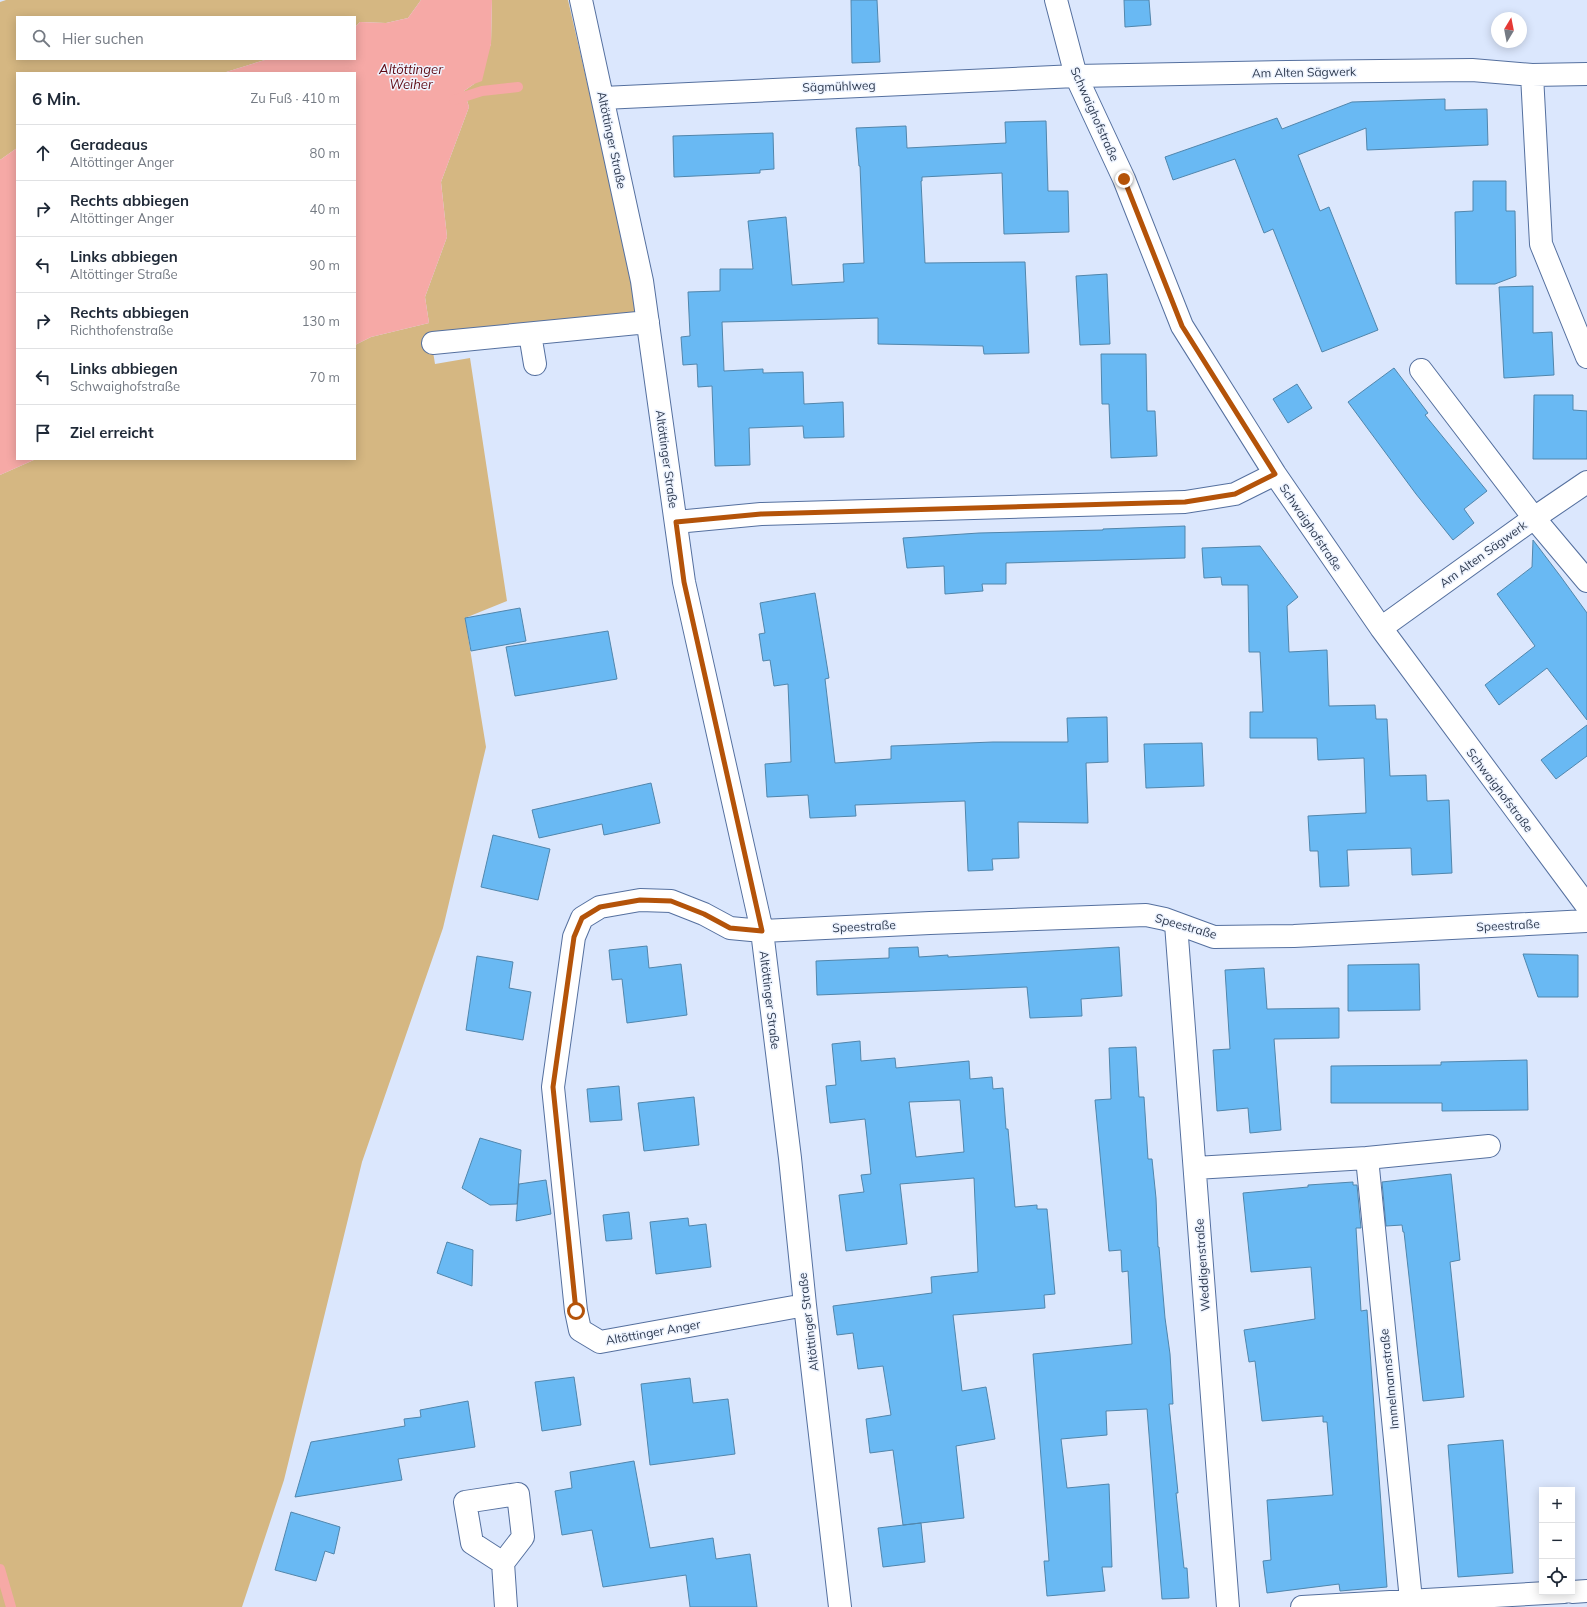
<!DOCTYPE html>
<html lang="de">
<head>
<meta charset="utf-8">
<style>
  :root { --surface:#fff; --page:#f6f6f7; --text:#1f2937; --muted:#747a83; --line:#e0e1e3 }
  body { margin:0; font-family:Mulish,sans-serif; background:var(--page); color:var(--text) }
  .controls { position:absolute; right:12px; bottom:12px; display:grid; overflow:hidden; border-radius:0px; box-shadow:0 2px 10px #0003 }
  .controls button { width:36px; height:36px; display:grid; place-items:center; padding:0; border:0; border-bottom:1px solid var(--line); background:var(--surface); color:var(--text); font:20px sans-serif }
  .compass { position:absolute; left:1491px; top:12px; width:36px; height:36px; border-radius:50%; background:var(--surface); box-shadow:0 2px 10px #0003; rotate:10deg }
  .stop { position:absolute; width:12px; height:12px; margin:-9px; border:3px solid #b45309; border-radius:50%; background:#fff }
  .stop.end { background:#b45309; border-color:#fff; box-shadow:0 1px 4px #0008 }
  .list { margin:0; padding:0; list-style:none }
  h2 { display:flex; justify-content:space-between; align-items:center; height:52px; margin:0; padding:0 16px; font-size:17px }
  h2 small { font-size:13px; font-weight:400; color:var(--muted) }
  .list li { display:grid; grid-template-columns:26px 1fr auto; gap:12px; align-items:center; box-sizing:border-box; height:56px; padding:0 16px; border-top:1px solid var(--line) }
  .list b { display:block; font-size:15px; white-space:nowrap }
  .list p { margin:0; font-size:13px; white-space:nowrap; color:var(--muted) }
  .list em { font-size:13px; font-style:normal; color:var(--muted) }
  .icon { flex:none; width:22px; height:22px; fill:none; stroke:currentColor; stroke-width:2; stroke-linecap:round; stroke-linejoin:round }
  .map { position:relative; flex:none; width:1587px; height:1607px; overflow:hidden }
  .search { position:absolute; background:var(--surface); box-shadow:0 2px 10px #0003; left:16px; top:16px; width:340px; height:44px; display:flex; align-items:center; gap:10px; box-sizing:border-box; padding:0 14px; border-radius:0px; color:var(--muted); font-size:15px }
  .panel { position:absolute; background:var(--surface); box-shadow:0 2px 10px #0003; left:16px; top:72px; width:340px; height:388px; border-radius:0px }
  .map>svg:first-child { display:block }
  .green { fill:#d5b782 }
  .water { fill:#f6a9a6 }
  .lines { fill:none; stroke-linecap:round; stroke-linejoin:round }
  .stream { stroke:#f6a9a6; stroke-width:10 }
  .building { fill:#69b9f3; stroke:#5186ac; fill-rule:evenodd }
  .minor-casing { stroke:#55709f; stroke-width:24 }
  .minor { stroke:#fff; stroke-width:22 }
  .route { stroke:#b45309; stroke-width:5 }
  .labels { text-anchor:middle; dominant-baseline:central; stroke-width:3; stroke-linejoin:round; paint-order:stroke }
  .street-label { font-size:12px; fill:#2f3b50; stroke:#eef4ff }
  .water-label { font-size:13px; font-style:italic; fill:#5f0a14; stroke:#eef4ff }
</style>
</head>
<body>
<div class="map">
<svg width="1587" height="1607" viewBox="0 0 1587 1607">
  <rect width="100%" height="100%" fill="#dbe7fd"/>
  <path class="green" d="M 6,0 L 421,0 L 408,18 L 386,23 L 360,22 L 355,27 L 355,17 L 17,17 L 17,59 L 268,59 L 223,73 L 17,73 L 17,148 L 0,160 L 0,2 Z
    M 492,0 L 568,0 L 592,104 L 648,322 L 431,339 L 435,364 L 470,358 L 507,601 L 465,618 L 486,747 L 443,928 L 362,1162 L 284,1480 L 242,1607 L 0,1607 L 0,475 L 36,459 L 355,459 L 355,345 L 371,337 L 429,323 L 425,297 L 447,237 L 441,182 L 469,107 L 464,91 L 474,84 L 491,44 Z"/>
  <path class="water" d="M 421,0 L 492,0 L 491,44 L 482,81 L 474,84 L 464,91 L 469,107 L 441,182 L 447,237 L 425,297 L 429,323 L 371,337 L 355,345 L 355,73 L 223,73 L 268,59 L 355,59 L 355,27 L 360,22 L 386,23 L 408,18 Z
    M 17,148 L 17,459 L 36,459 L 0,475 L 0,160 Z"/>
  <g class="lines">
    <path class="stream" d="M 454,100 L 482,91 L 518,87
      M 0,1569 L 11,1607"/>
  </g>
  <path class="building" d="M 851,0 L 877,0 L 880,62 L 852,63 Z
    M 1124,0 L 1149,0 L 1151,25 L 1125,27 Z
    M 1445,99 L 1445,110 L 1487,109 L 1488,145 L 1367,150 L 1366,128 L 1298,155 L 1320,211 L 1329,207 L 1378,330 L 1322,352 L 1273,229 L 1264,233 L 1235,159 L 1173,180 L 1165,157 L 1277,118 L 1282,129 L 1352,102 Z
    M 1046,121 L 1048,191 L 1068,191 L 1069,232 L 1004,234 L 1002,173 L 922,177 L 922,181 L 921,181 L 925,263 L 1025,262 L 1029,353 L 984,354 L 983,346 L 878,344 L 878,318 L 722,322 L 724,371 L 763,369 L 763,373 L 803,372 L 804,404 L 843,402 L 844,437 L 804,438 L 803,426 L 749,428 L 750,465 L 715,466 L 712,386 L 698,387 L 697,364 L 683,365 L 681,337 L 690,336 L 688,292 L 720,291 L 720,269 L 753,269 L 748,221 L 786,217 L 792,285 L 844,282 L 843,264 L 864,263 L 860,166 L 859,166 L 856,128 L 906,126 L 907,148 L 1006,143 L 1005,122 Z
    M 773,133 L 774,169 L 760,170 L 760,173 L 674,177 L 673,136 Z
    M 1473,181 L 1506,181 L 1506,211 L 1515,211 L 1516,276 L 1495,284 L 1456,284 L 1455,212 L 1473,211 Z
    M 1107,274 L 1110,344 L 1080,345 L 1076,276 Z
    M 1533,286 L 1533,333 L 1552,332 L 1554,375 L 1504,378 L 1499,287 Z
    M 1101,354 L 1146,354 L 1147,411 L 1155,411 L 1157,456 L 1111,458 L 1109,404 L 1102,404 Z
    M 1394,368 L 1428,413 L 1425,415 L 1487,491 L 1464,509 L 1474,523 L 1453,540 L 1416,494 L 1348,402 Z
    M 1297,384 L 1312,408 L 1288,423 L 1273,399 Z
    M 1534,395 L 1573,395 L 1573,410 L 1587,411 L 1587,459 L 1533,459 Z
    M 1185,526 L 1185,558 L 1006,563 L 1006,584 L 982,584 L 983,591 L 945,594 L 944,566 L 907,568 L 903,538 L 979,533 L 1103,530 L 1103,529 Z
    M 1533,540 L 1561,577 L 1587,613 L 1587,720 L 1547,668 L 1499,705 L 1485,685 L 1535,646 L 1497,594 L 1532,567 Z
    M 1260,546 L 1298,597 L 1287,606 L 1289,652 L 1327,650 L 1329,706 L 1375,705 L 1376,719 L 1387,719 L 1390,776 L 1426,775 L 1427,801 L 1449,800 L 1452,873 L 1412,875 L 1411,848 L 1347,850 L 1349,886 L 1320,887 L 1318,851 L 1310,851 L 1308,816 L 1366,813 L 1364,758 L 1318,760 L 1317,738 L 1250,738 L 1250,712 L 1263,712 L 1260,652 L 1249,652 L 1248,585 L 1222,585 L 1221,577 L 1204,578 L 1202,548 Z
    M 815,593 L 829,678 L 825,679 L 835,763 L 891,759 L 891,746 L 993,742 L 1068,742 L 1067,718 L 1107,717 L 1108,762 L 1086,763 L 1088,823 L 1018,822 L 1019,858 L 992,859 L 993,870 L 968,871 L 965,801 L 855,805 L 856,816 L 810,818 L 808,795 L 767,797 L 765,764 L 791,762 L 790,732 L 788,684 L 774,686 L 770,660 L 763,661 L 759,634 L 765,633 L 760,603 Z
    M 520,608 L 526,641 L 471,651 L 465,618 Z
    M 608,631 L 617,679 L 515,696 L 506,647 Z
    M 1587,725 L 1587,756 L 1556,779 L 1541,760 Z
    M 1202,743 L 1204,786 L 1146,788 L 1144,744 Z
    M 651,783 L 660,823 L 604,835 L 602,824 L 539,838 L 532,810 Z
    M 493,835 L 550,849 L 538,900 L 481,887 Z
    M 647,946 L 649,968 L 681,964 L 687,1015 L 627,1023 L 622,979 L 612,980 L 609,950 Z
    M 918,947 L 919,957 L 948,955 L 948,957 L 1119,947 L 1122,996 L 1081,999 L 1082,1016 L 1030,1018 L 1027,987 L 817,995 L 816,961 L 889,958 L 889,948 Z
    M 1523,954 L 1578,955 L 1578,997 L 1538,997 Z
    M 477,956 L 513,962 L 509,988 L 531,992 L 523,1040 L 466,1030 Z
    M 1419,964 L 1420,1010 L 1348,1011 L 1348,965 Z
    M 1264,968 L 1267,1009 L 1339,1008 L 1339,1038 L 1274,1039 L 1281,1130 L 1250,1133 L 1248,1108 L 1217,1111 L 1213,1050 L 1230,1049 L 1225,970 Z
    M 860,1041 L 861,1061 L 895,1058 L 896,1068 L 969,1061 L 970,1079 L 992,1077 L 993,1089 L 1003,1088 L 1006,1129 L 1008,1129 L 1015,1207 L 1037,1205 L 1037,1209 L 1047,1209 L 1055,1294 L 1044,1295 L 1045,1308 L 953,1315 L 962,1391 L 986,1387 L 995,1439 L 956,1446 L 964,1518 L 903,1525 L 893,1450 L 870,1453 L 866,1419 L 891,1415 L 883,1366 L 858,1369 L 853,1333 L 837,1335 L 833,1306 L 932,1293 L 931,1277 L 978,1272 L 974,1178 L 900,1184 L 907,1244 L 846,1251 L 839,1195 L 864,1192 L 861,1175 L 871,1174 L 865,1119 L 830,1123 L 826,1086 L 836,1085 L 832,1044 ZM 960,1100 L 964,1152 L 916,1157 L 909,1102 Z
    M 1136,1047 L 1139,1097 L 1144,1097 L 1148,1159 L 1152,1159 L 1156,1198 L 1158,1247 L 1159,1247 L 1165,1318 L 1170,1354 L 1173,1404 L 1169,1404 L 1178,1493 L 1176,1493 L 1184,1568 L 1187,1568 L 1189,1598 L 1162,1599 L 1147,1409 L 1106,1411 L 1107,1435 L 1061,1439 L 1067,1488 L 1109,1484 L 1112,1567 L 1102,1567 L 1105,1591 L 1047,1596 L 1044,1561 L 1049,1561 L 1033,1354 L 1132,1344 L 1128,1271 L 1122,1272 L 1121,1250 L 1109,1251 L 1095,1100 L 1111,1099 L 1109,1048 Z
    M 1527,1060 L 1528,1110 L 1442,1111 L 1442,1103 L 1331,1103 L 1331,1066 L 1441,1065 L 1441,1062 Z
    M 619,1086 L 622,1120 L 590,1122 L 587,1089 Z
    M 694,1097 L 699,1145 L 644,1151 L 638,1103 Z
    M 480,1138 L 521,1150 L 517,1204 L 490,1205 L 462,1188 Z
    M 1451,1174 L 1460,1260 L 1450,1262 L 1464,1397 L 1423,1401 L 1404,1232 L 1403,1232 L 1402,1225 L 1386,1226 L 1382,1182 Z
    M 546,1180 L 551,1214 L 516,1221 L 519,1184 Z
    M 1353,1182 L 1353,1185 L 1357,1185 L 1361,1228 L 1356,1228 L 1361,1311 L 1367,1310 L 1387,1587 L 1340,1591 L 1339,1584 L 1267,1593 L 1263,1561 L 1271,1560 L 1267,1500 L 1333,1495 L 1327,1422 L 1323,1422 L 1323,1416 L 1262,1421 L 1255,1361 L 1249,1362 L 1244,1330 L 1315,1319 L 1311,1267 L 1251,1272 L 1243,1193 L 1308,1187 L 1308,1185 Z
    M 629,1212 L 632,1239 L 606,1241 L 603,1215 Z
    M 688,1218 L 689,1226 L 706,1224 L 711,1267 L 656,1274 L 650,1222 Z
    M 447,1242 L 473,1250 L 472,1286 L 437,1273 Z
    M 574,1377 L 581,1425 L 542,1431 L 535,1382 Z
    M 690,1378 L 693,1403 L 728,1399 L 735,1454 L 650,1465 L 641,1384 Z
    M 468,1401 L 475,1447 L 398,1459 L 402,1480 L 295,1497 L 311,1442 L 405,1426 L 404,1419 L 421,1417 L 420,1410 Z
    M 1503,1440 L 1513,1573 L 1458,1577 L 1448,1445 Z
    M 634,1461 L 650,1548 L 713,1538 L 716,1559 L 750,1554 L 757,1607 L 690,1607 L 686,1575 L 603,1587 L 592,1530 L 562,1535 L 555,1491 L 572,1488 L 570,1472 Z
    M 291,1512 L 340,1527 L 334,1554 L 325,1551 L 316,1581 L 275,1570 Z
    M 921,1523 L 925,1562 L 883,1567 L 878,1528 Z"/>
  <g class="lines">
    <defs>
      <path id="minor" d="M 581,0 L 642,281 L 684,582 L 762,931 L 790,1158 L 805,1305 L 840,1607
        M 1056,0 L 1076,76 L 1124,179 L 1182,326 L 1275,474 L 1381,628 L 1587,906
        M 1532,75 L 1541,244 L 1587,357
        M 603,98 L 1076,76 L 1288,72 L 1472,70 L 1532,75 L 1587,74
        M 530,334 L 535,364
        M 433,343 L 648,322
        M 1421,370 L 1534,518 L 1587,581
        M 676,522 L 761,514 L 1185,502 L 1235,494 L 1275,474
        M 1381,628 L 1534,518 L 1587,482
        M 1176,924 L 1228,1607
        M 1367,1158 L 1489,1146
        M 1195,1168 L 1367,1158 L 1411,1600
        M 805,1305 L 600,1342 L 580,1330 L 576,1311 L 553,1087 L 574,937 L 582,918 L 600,907 L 640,900 L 671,901 L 704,914 L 730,928 L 762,931 L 930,923 L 1146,915 L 1165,919 L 1214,937 L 1294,936 L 1587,921
        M 503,1563 L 472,1543 L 465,1502 L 518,1494 L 523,1537 L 503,1563 L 506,1607
        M 1572,1592 L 1587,1591
        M 1302,1607 L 1564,1592"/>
    </defs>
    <use href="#minor" class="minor-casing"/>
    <use href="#minor" class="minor"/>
  </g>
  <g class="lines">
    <path class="route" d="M 576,1311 L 553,1087 L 574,937 L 582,918 L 600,907 L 640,900 L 671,901 L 704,914 L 730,928 L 762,931 L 684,582 L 676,522 L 761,514 L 1185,502 L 1235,494 L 1275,474 L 1182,326 L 1124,179"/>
  </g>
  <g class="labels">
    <g class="street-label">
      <text transform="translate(1304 72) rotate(-1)">Am Alten Sägwerk</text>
      <text transform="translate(839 86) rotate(-2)">Sägmühlweg</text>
      <text transform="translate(1095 114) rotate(66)">Schwaighofstraße</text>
      <text transform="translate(612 140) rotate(78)">Altöttinger Straße</text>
      <text transform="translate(667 459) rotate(82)">Altöttinger Straße</text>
      <text transform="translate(1311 527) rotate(56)">Schwaighofstraße</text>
      <text transform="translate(1483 554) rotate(-36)">Am Alten Sägwerk</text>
      <text transform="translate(1500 790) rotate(53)">Schwaighofstraße</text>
      <text transform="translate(1508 925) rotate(-3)">Speestraße</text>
      <text transform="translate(864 926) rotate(-3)">Speestraße</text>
      <text transform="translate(1186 926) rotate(16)">Speestraße</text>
      <text transform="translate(770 1000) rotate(83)">Altöttinger Straße</text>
      <text transform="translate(1202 1265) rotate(-94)">Weddigenstraße</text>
      <text transform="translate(808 1322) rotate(-97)">Altöttinger Straße</text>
      <text transform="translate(653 1332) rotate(-10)">Altöttinger Anger</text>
      <text transform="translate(1389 1379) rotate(-96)">Immelmannstraße</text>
    </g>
    <g class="water-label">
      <text x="411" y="69">Altöttinger<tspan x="411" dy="15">Weiher</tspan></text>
    </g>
  </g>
</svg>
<div class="controls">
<button>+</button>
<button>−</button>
<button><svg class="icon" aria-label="locate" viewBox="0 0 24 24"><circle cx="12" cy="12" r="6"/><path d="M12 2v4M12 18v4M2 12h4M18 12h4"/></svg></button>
</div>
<svg class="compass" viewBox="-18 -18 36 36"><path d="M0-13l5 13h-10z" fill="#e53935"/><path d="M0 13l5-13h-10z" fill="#747a83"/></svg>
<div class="stop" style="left:576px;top:1311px"></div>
<div class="stop end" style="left:1124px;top:179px"></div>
<div class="search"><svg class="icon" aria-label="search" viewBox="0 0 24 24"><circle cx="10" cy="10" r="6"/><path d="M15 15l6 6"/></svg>Hier suchen</div>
<section class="panel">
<h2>6 Min.<small>Zu Fuß · 410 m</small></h2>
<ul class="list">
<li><svg class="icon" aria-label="ahead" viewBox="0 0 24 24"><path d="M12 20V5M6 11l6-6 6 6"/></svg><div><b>Geradeaus</b><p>Altöttinger Anger</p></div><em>80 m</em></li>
<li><svg class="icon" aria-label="right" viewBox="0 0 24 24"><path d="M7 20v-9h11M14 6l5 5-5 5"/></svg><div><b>Rechts abbiegen</b><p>Altöttinger Anger</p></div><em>40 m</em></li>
<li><svg class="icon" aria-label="left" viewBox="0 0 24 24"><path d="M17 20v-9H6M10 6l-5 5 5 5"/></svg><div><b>Links abbiegen</b><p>Altöttinger Straße</p></div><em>90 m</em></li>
<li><svg class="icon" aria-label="right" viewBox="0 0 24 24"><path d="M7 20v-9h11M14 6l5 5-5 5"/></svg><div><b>Rechts abbiegen</b><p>Richthofenstraße</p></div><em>130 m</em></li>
<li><svg class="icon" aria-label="left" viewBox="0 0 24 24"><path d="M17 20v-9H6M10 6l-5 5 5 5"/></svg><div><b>Links abbiegen</b><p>Schwaighofstraße</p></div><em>70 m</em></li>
<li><svg class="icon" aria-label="arrive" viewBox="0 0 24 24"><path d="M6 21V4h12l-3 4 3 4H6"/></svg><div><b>Ziel erreicht</b></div></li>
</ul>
</section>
</div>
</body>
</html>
